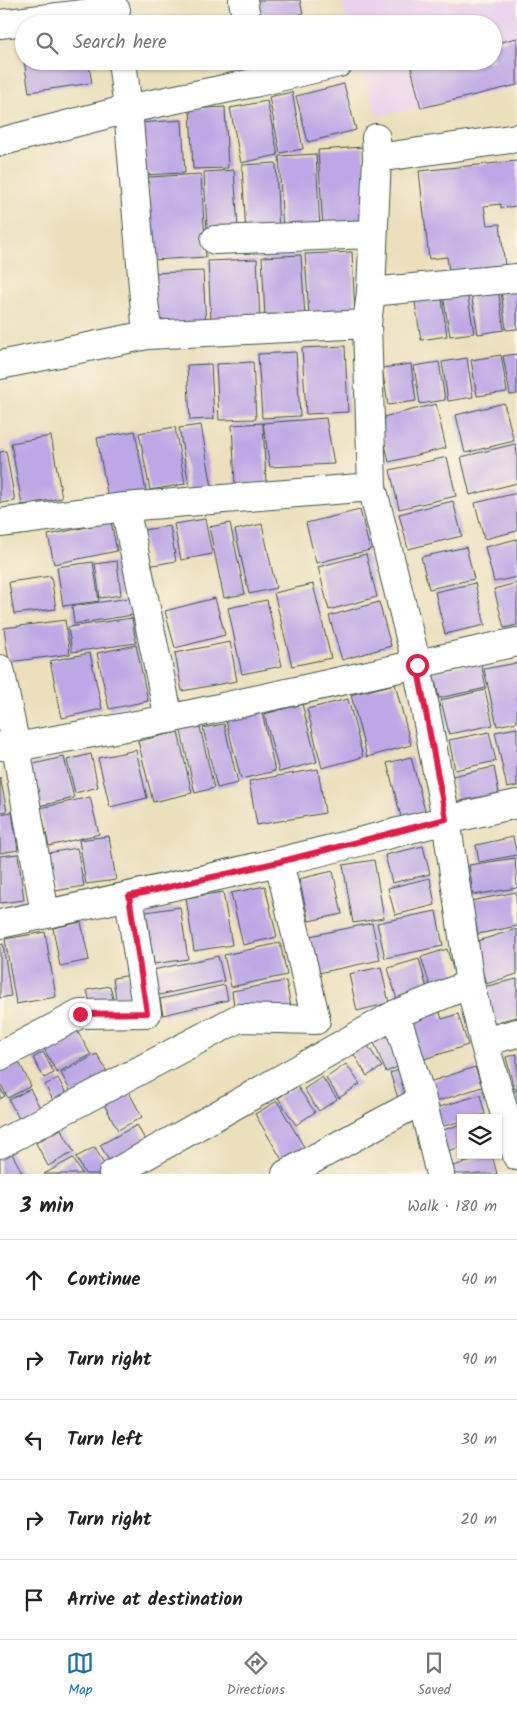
<!DOCTYPE html>
<html lang="en">
<head>
<meta charset="utf-8">
<style>
  :root { --surface:#fff; --page:#f2f2f2; --text:#222; --muted:#767676; --line:#e0e0e0; --accent:#1f6fb2 }
  body { margin:0; font-family:Kalam,sans-serif; background:var(--page); color:var(--text) }
  .controls { position:absolute; right:15px; bottom:15px; display:grid; overflow:hidden; border-radius:0px; box-shadow:0 1px 4px #0004 }
  .controls button { width:45px; height:45px; display:grid; place-items:center; padding:0; border:0; border-bottom:1px solid var(--line); background:var(--surface); color:var(--text); font:25px sans-serif }
  .stop { position:absolute; width:15px; height:15px; margin:-11px; border:4px solid #e11d48; border-radius:50%; background:#fff }
  .stop.end { background:#e11d48; border-color:#fff; box-shadow:0 1px 5px #0008 }
  .list { margin:0; padding:0; list-style:none }
  h2 { display:flex; justify-content:space-between; align-items:center; height:65px; margin:0; padding:0 20px; font-size:21px }
  h2 small { font-size:16px; font-weight:400; color:var(--muted) }
  .list li { display:grid; grid-template-columns:32px 1fr auto; gap:15px; align-items:center; box-sizing:border-box; height:80px; padding:0 20px; border-top:1px solid var(--line) }
  .list b { display:block; font-size:19px; white-space:nowrap }
  .list em { font-size:16px; font-style:normal; color:var(--muted) }
  .icon { flex:none; width:28px; height:28px; fill:none; stroke:currentColor; stroke-width:2; stroke-linecap:round; stroke-linejoin:round }
  .map { position:relative; flex:none; width:517px; height:1174px; overflow:hidden }
  .search { position:absolute; background:var(--surface); box-shadow:0 1px 4px #0004; left:15px; right:15px; top:15px; height:55px; display:flex; align-items:center; gap:12px; box-sizing:border-box; padding:0 18px; border-radius:28px; color:var(--muted); font-size:19px }
  .sheet { height:465px; background:var(--surface) }
  nav { display:flex; justify-content:space-around; align-items:center; box-sizing:border-box; height:70px; border-top:1px solid var(--line); background:var(--surface); font-size:14px; color:var(--muted) }
  nav a { display:grid; justify-items:center; gap:2px }
  nav .on { color:var(--accent) }
  .map>svg:first-child { display:block }
  .built { fill:#ead1ed }
  .building { fill:#bda7e6 }
  .lines { fill:none; stroke-linecap:round; stroke-linejoin:round }
  .minor-casing { stroke:#3e5548; stroke-width:30 }
  .minor { stroke:#fff; stroke-width:28 }
  .route { stroke:#e11d48; stroke-width:6 }
</style>
</head>
<body>
<div class="map">
<svg width="517" height="1174" viewBox="0 0 517 1174">
  <rect width="100%" height="100%" fill="#fcf5e5"/>
  <filter id="ink" filterUnits="userSpaceOnUse"><feTurbulence type="fractalNoise" baseFrequency=".02" numOctaves="2"/><feDisplacementMap in="SourceGraphic" scale="10" xChannelSelector="R" yChannelSelector="G"/><feConvolveMatrix kernelMatrix="1 2 1 2 8 2 1 2 1" color-interpolation-filters="sRGB"/></filter>
  <filter id="wash" filterUnits="userSpaceOnUse"><feTurbulence type="fractalNoise" baseFrequency=".0096" numOctaves="4" result="noise"/><feDisplacementMap in="SourceGraphic" scale="20" xChannelSelector="R" yChannelSelector="G"/><feGaussianBlur stdDeviation="1.12" result="paint"/><feColorMatrix in="noise" values="0 0 0 0 0 0 0 0 0 0 0 0 0 0 0 0 0 1.4 0 .05"/><feComposite in="paint" operator="in"/></filter>
  <g filter="url(#wash)">
    <rect width="100%" height="100%" fill="#ebdfbc"/>
    <path class="built" d="M 341,0 L 517,0 L 517,87 L 377,116 L 360,61 L 493,61 L 493,24 L 348,24 Z"/>
    <g id="blocks">
      <path class="building" d="M 253,0 L 300,0 L 303,14 L 257,23 Z
        M 302,16 L 304,24 L 275,24 L 275,23 Z
        M 24,30 L 24,50 L 23,50 L 20,31 Z
        M 517,38 L 517,85 L 421,108 L 410,63 L 420,61 L 493,61 L 493,44 Z
        M 24,61 L 88,61 L 92,83 L 29,92 Z
        M 344,84 L 356,130 L 308,142 L 296,96 Z
        M 292,92 L 303,149 L 280,153 L 269,97 Z
        M 267,101 L 278,155 L 241,163 L 230,108 Z
        M 225,107 L 228,168 L 193,169 L 190,109 Z
        M 182,120 L 185,173 L 141,175 L 138,123 Z
        M 363,147 L 367,227 L 323,229 L 318,150 Z
        M 316,154 L 320,230 L 283,231 L 279,156 Z
        M 517,161 L 517,206 L 501,208 L 501,204 L 484,206 L 487,225 L 500,224 L 505,266 L 449,272 L 447,257 L 429,259 L 419,171 Z
        M 276,163 L 279,233 L 246,235 L 242,165 Z
        M 234,170 L 238,228 L 207,230 L 204,172 Z
        M 201,174 L 206,257 L 152,260 L 148,177 Z
        M 352,252 L 355,315 L 309,317 L 305,254 Z
        M 301,255 L 305,316 L 265,318 L 262,257 Z
        M 257,259 L 260,319 L 211,321 L 208,261 Z
        M 203,271 L 206,326 L 156,329 L 153,273 Z
        M 517,287 L 517,329 L 506,330 L 501,290 Z
        M 498,289 L 504,330 L 478,334 L 471,293 Z
        M 441,292 L 447,336 L 421,340 L 414,296 Z
        M 467,292 L 474,333 L 450,336 L 443,295 Z
        M 345,346 L 348,412 L 306,414 L 302,348 Z
        M 296,352 L 300,416 L 262,418 L 258,354 Z
        M 517,354 L 517,394 L 510,395 L 503,356 Z
        M 501,355 L 507,392 L 477,396 L 471,360 Z
        M 467,358 L 473,397 L 448,401 L 442,362 Z
        M 253,362 L 256,419 L 219,420 L 216,364 Z
        M 439,362 L 445,400 L 420,404 L 414,366 Z
        M 211,364 L 214,419 L 190,420 L 187,365 Z
        M 411,364 L 416,401 L 388,405 L 382,368 Z
        M 504,403 L 514,441 L 465,453 L 456,415 Z
        M 436,404 L 446,448 L 389,462 L 379,418 Z
        M 326,418 L 334,464 L 270,467 L 263,423 Z
        M 263,423 L 266,483 L 235,484 L 232,425 Z
        M 201,425 L 212,487 L 190,490 L 179,428 Z
        M 175,427 L 185,484 L 150,490 L 139,433 Z
        M 135,431 L 146,492 L 108,499 L 97,438 Z
        M 51,436 L 62,498 L 22,505 L 11,443 Z
        M 515,444 L 517,452 L 517,483 L 470,495 L 461,457 Z
        M 6,451 L 15,501 L 0,503 L 0,452 Z
        M 447,457 L 456,496 L 399,509 L 390,470 Z
        M 517,493 L 517,531 L 484,539 L 475,503 Z
        M 453,501 L 462,536 L 408,549 L 399,514 Z
        M 360,510 L 370,550 L 316,563 L 306,523 Z
        M 205,519 L 212,554 L 181,560 L 174,524 Z
        M 111,522 L 117,551 L 54,564 L 48,535 Z
        M 230,523 L 245,594 L 224,598 L 209,527 Z
        M 262,524 L 276,588 L 249,594 L 235,530 Z
        M 170,526 L 176,561 L 148,566 L 143,530 Z
        M 517,539 L 517,577 L 494,582 L 485,547 Z
        M 466,547 L 474,579 L 429,589 L 421,557 Z
        M 366,554 L 377,597 L 329,610 L 318,567 Z
        M 117,561 L 121,595 L 100,598 L 95,564 Z
        M 93,562 L 99,601 L 63,606 L 57,567 Z
        M 51,576 L 56,609 L 14,614 L 9,582 Z
        M 475,583 L 485,625 L 445,634 L 435,592 Z
        M 517,583 L 517,625 L 504,628 L 494,589 Z
        M 313,584 L 331,658 L 292,666 L 274,593 Z
        M 130,598 L 133,615 L 74,624 L 72,606 Z
        M 215,598 L 225,635 L 175,648 L 165,611 Z
        M 267,600 L 282,666 L 242,674 L 228,608 Z
        M 379,602 L 391,646 L 342,660 L 329,616 Z
        M 132,618 L 136,643 L 72,652 L 68,627 Z
        M 65,620 L 70,654 L 9,662 L 4,628 Z
        M 230,642 L 237,681 L 182,691 L 175,653 Z
        M 136,645 L 148,701 L 109,709 L 97,653 Z
        M 90,653 L 102,709 L 62,718 L 50,661 Z
        M 481,662 L 486,688 L 439,698 L 433,672 Z
        M 517,663 L 517,722 L 497,726 L 484,669 Z
        M 395,684 L 411,745 L 367,757 L 351,695 Z
        M 485,690 L 493,725 L 449,734 L 441,700 Z
        M 348,699 L 363,757 L 322,768 L 307,709 Z
        M 302,704 L 317,762 L 279,772 L 264,714 Z
        M 261,708 L 275,771 L 241,779 L 225,717 Z
        M 199,723 L 214,788 L 195,793 L 180,727 Z
        M 224,724 L 238,783 L 217,788 L 203,728 Z
        M 517,728 L 517,786 L 507,788 L 495,732 Z
        M 178,732 L 192,793 L 153,802 L 138,741 Z
        M 489,732 L 496,761 L 455,770 L 449,740 Z
        M 136,750 L 147,798 L 110,807 L 98,758 Z
        M 91,754 L 98,787 L 75,793 L 67,760 Z
        M 64,757 L 74,798 L 35,807 L 25,766 Z
        M 411,757 L 425,811 L 401,817 L 387,763 Z
        M 494,767 L 499,793 L 457,802 L 452,776 Z
        M 318,769 L 325,813 L 257,825 L 249,781 Z
        M 0,777 L 7,811 L 0,812 Z
        M 90,797 L 99,834 L 49,846 L 40,808 Z
        M 12,812 L 18,850 L 0,853 L 0,814 Z
        M 109,836 L 116,880 L 86,884 L 79,840 Z
        M 513,837 L 517,855 L 479,862 L 476,845 Z
        M 423,846 L 430,874 L 392,883 L 385,855 Z
        M 77,848 L 84,886 L 55,891 L 48,853 Z
        M 18,854 L 24,900 L 0,903 L 0,856 Z
        M 515,858 L 517,888 L 473,895 L 469,865 Z
        M 374,860 L 384,918 L 353,923 L 343,865 Z
        M 333,871 L 342,914 L 309,921 L 299,879 Z
        M 430,878 L 435,905 L 395,915 L 388,888 Z
        M 265,886 L 277,937 L 243,945 L 231,893 Z
        M 223,892 L 232,945 L 194,951 L 186,898 Z
        M 516,892 L 517,926 L 478,934 L 471,901 Z
        M 180,907 L 188,959 L 154,964 L 146,912 Z
        M 436,911 L 443,946 L 385,958 L 377,923 Z
        M 81,922 L 89,960 L 60,966 L 53,928 Z
        M 372,923 L 380,960 L 318,973 L 310,936 Z
        M 517,929 L 517,974 L 486,984 L 474,942 Z
        M 45,932 L 56,997 L 16,1004 L 5,939 Z
        M 280,943 L 287,975 L 231,987 L 224,955 Z
        M 3,944 L 11,996 L 0,998 L 0,945 Z
        M 447,949 L 456,979 L 430,986 L 421,957 Z
        M 218,956 L 224,981 L 159,995 L 153,970 Z
        M 419,959 L 428,992 L 397,1000 L 388,968 Z
        M 381,967 L 389,1003 L 357,1011 L 349,974 Z
        M 131,975 L 135,1003 L 117,1005 L 113,978 Z
        M 517,979 L 517,1017 L 492,1023 L 483,987 Z
        M 286,981 L 292,1012 L 235,1013 L 232,991 Z
        M 225,985 L 228,1000 L 163,1015 L 160,999 Z
        M 110,986 L 114,1003 L 91,1008 L 87,990 Z
        M 439,1010 L 442,1019 L 458,1014 L 468,1045 L 415,1062 L 402,1022 Z
        M 76,1029 L 91,1055 L 57,1073 L 43,1047 Z
        M 397,1031 L 409,1062 L 386,1072 L 373,1040 Z
        M 364,1040 L 382,1067 L 367,1076 L 350,1048 Z
        M 43,1052 L 54,1073 L 44,1078 L 33,1058 Z
        M 97,1054 L 112,1081 L 75,1100 L 61,1073 Z
        M 517,1054 L 517,1088 L 514,1089 L 506,1057 Z
        M 17,1058 L 31,1086 L 8,1098 L 0,1083 L 0,1067 Z
        M 346,1064 L 360,1084 L 339,1098 L 326,1078 Z
        M 410,1066 L 419,1091 L 398,1098 L 390,1073 Z
        M 475,1067 L 482,1087 L 429,1104 L 423,1084 Z
        M 322,1077 L 337,1099 L 319,1111 L 304,1089 Z
        M 58,1078 L 71,1103 L 58,1110 L 45,1085 Z
        M 125,1085 L 142,1117 L 118,1130 L 101,1099 Z
        M 297,1086 L 315,1112 L 296,1125 L 278,1098 Z
        M 0,1088 L 5,1096 L 0,1099 Z
        M 30,1089 L 44,1115 L 23,1126 L 9,1100 Z
        M 517,1090 L 517,1112 L 512,1092 Z
        M 480,1095 L 485,1114 L 472,1118 L 461,1118 L 461,1121 L 434,1129 L 429,1110 Z
        M 277,1101 L 307,1152 L 285,1165 L 255,1114 Z
        M 461,1124 L 461,1147 L 441,1153 L 435,1133 Z
        M 137,1125 L 148,1145 L 111,1164 L 100,1145 Z
        M 61,1129 L 74,1152 L 48,1166 L 36,1143 Z
        M 95,1147 L 109,1174 L 85,1174 L 76,1157 Z
        M 11,1152 L 23,1174 L 0,1174 L 0,1158 Z
        M 492,1155 L 497,1174 L 444,1174 L 442,1169 Z
        M 73,1158 L 82,1174 L 44,1174 Z"/>
    </g>
  </g>
  <g filter="url(#ink)">
    <use href="#blocks" fill-opacity="0" stroke="#3e5548" stroke-width="1"/>
    <g class="lines">
      <defs>
        <path id="minor" d="M 243,0 L 247,24
          M 0,24 L 116,10
          M 122,61 L 128,109 L 147,335 L 367,324
          M 376,138 L 377,158 L 371,292 L 367,324 L 372,487 L 417,665 L 446,819 L 470,984 L 484,1042 L 517,1156
          M 0,142 L 128,109 L 258,82 L 339,63
          M 377,158 L 517,138
          M 215,240 L 372,234
          M 371,292 L 517,278
          M 0,365 L 147,335
          M 125,507 L 169,719
          M 0,523 L 125,507 L 372,487
          M 0,669 L 16,747 L 45,914
          M 0,746 L 16,747 L 169,719 L 517,642
          M 0,924 C 93,904 185,884 278,862 C 358,843 437,821 517,804
          M 396,1014 L 422,1100 L 440,1174
          M 484,1042 L 517,1033
          M 0,1056 L 80,1014 L 147,1013 L 129,897
          M 0,1144 L 239,1018 L 316,1020 L 279,862
          M 113,1174 L 396,1014 L 470,984
          M 286,1174 L 422,1100"/>
      </defs>
      <use href="#minor" class="minor-casing"/>
      <use href="#minor" class="minor"/>
    </g>
  </g>
  <g class="lines" filter="url(#ink)">
    <path class="route" d="M 80,1014 L 147,1013 L 129,896 L 279,862 L 446,819 L 417,665"/>
  </g>
</svg>
<div class="controls">
<button><svg class="icon" aria-label="layers" viewBox="0 0 24 24"><path d="M12 4l9 5-9 5-9-5zM3 14l9 5 9-5"/></svg></button>
</div>
<div class="stop" style="left:417px;top:665px"></div>
<div class="stop end" style="left:80px;top:1014px"></div>
<div class="search"><svg class="icon" aria-label="search" viewBox="0 0 24 24"><circle cx="10" cy="10" r="6"/><path d="M15 15l6 6"/></svg>Search here</div>
</div>
<section class="sheet">
<h2>3 min<small>Walk · 180 m</small></h2>
<ul class="list">
<li><svg class="icon" aria-label="ahead" viewBox="0 0 24 24"><path d="M12 20V5M6 11l6-6 6 6"/></svg><div><b>Continue</b></div><em>40 m</em></li>
<li><svg class="icon" aria-label="right" viewBox="0 0 24 24"><path d="M7 20v-9h11M14 6l5 5-5 5"/></svg><div><b>Turn right</b></div><em>90 m</em></li>
<li><svg class="icon" aria-label="left" viewBox="0 0 24 24"><path d="M17 20v-9H6M10 6l-5 5 5 5"/></svg><div><b>Turn left</b></div><em>30 m</em></li>
<li><svg class="icon" aria-label="right" viewBox="0 0 24 24"><path d="M7 20v-9h11M14 6l5 5-5 5"/></svg><div><b>Turn right</b></div><em>20 m</em></li>
<li><svg class="icon" aria-label="arrive" viewBox="0 0 24 24"><path d="M6 21V4h12l-3 4 3 4H6"/></svg><div><b>Arrive at destination</b></div></li>
</ul>
</section>
<nav>
<a class="on"><svg class="icon" aria-label="map" viewBox="0 0 24 24"><path d="M3 6l6-2 6 2 6-2v14l-6 2-6-2-6 2zM9 4v14M15 6v14"/></svg>Map</a>
<a><svg class="icon" aria-label="directions" viewBox="0 0 24 24"><path d="M12 3l9 9-9 9-9-9zM9 14v-3h6M13 9l2 2-2 2"/></svg>Directions</a>
<a><svg class="icon" aria-label="saved" viewBox="0 0 24 24"><path d="M7 4h10v16l-5-4-5 4z"/></svg>Saved</a>
</nav>
</body>
</html>
